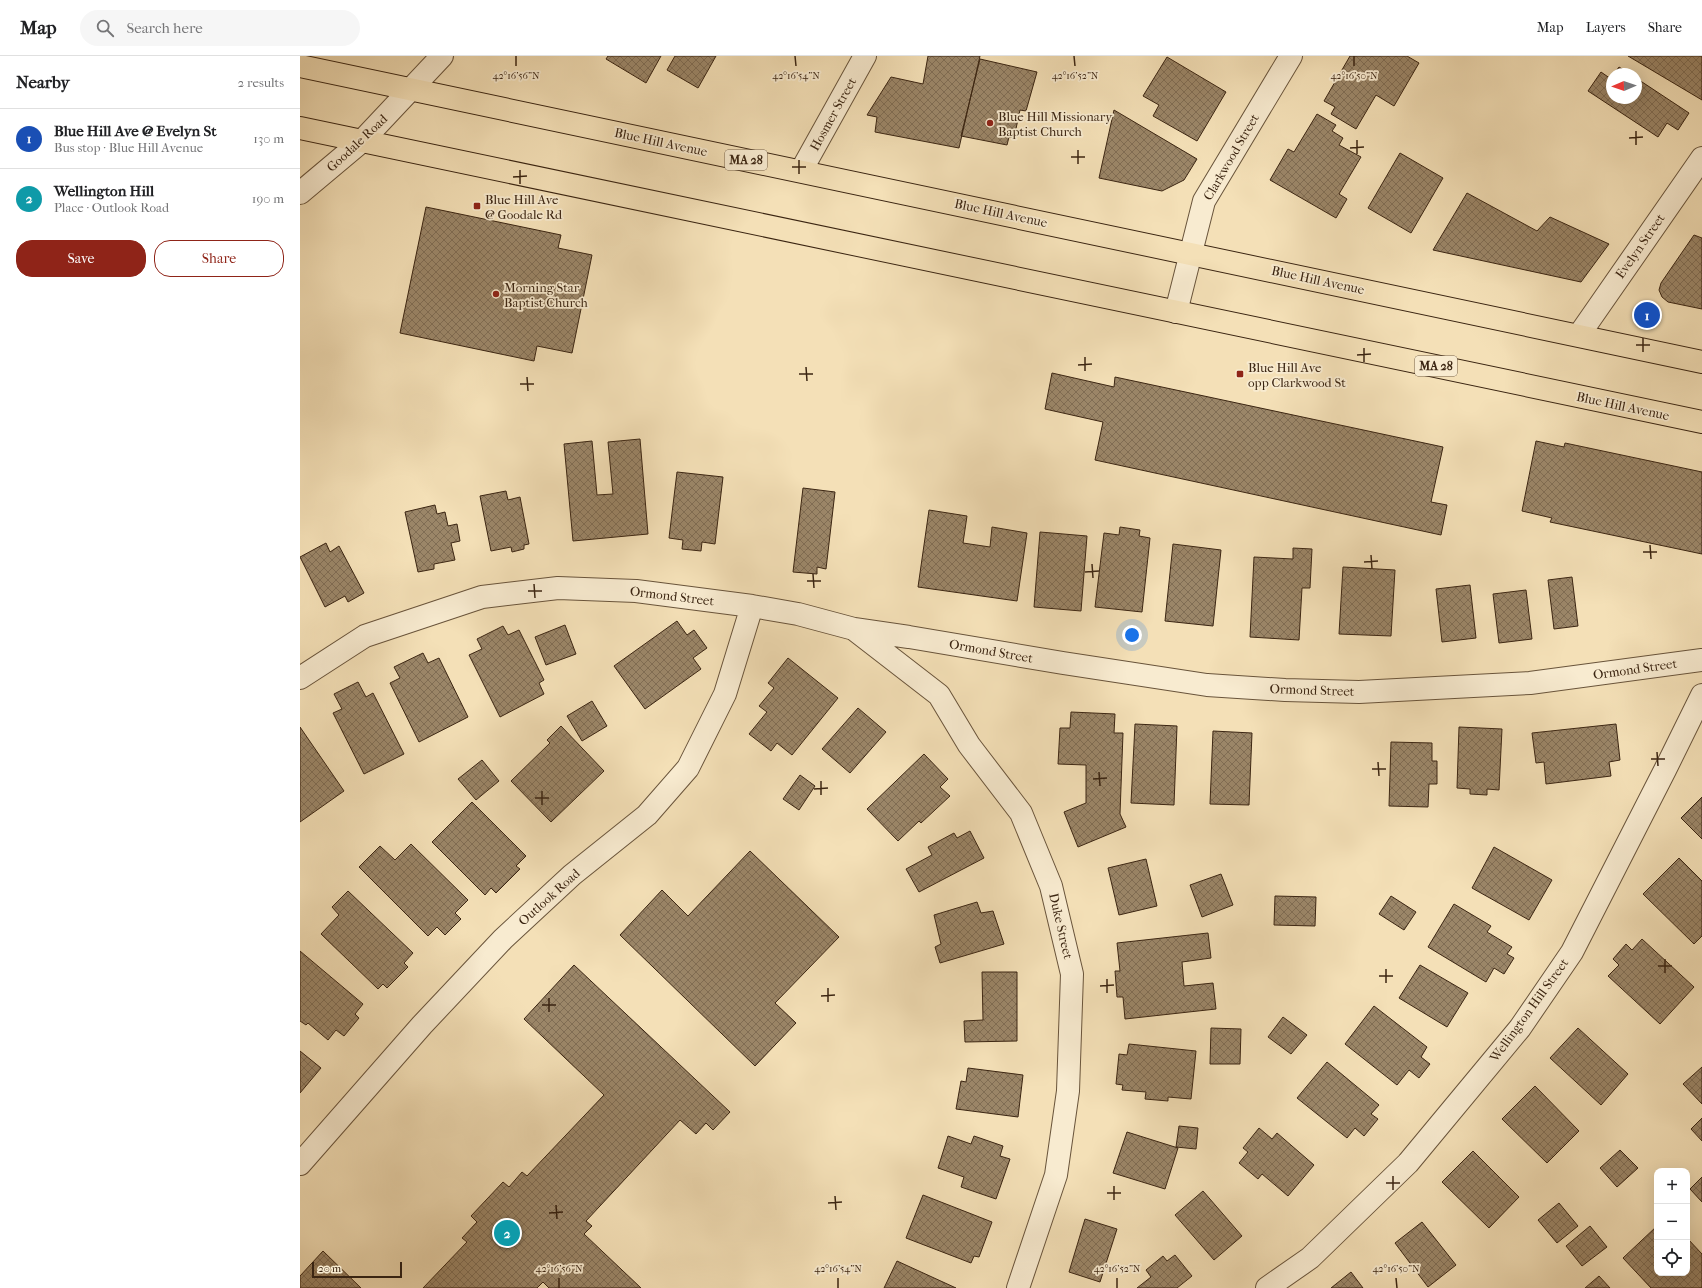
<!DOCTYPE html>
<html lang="en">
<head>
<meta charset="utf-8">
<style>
  :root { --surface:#fff; --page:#f6f6f6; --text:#202124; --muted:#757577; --line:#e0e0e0; --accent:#8f2418 }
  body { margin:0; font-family:"IM FELL French Canon",serif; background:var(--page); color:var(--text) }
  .controls { position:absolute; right:12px; bottom:12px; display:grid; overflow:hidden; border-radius:8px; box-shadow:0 4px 16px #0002 }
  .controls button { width:36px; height:36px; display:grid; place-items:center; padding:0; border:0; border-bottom:1px solid var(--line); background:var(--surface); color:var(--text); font:20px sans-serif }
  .compass { position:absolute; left:1306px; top:12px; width:36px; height:36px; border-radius:50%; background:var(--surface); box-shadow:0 4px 16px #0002; rotate:268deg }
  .scale { position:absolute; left:12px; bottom:10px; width:90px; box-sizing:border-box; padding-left:4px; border:2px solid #3b2512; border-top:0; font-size:11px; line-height:14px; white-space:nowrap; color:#3b2512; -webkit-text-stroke:3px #f8ebd0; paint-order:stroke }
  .you { position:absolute; left:832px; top:579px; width:14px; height:14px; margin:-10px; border:3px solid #fff; border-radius:50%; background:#1a73e8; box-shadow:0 0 0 6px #1a73e833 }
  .badge { display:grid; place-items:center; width:26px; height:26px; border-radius:50%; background:var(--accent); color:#fff; font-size:13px; font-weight:700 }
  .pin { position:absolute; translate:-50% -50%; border:2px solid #fff; box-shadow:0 1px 4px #0006 }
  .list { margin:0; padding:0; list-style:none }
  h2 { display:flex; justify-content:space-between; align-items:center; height:52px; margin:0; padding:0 16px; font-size:17px }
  h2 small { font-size:13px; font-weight:400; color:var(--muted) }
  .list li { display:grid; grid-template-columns:26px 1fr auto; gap:12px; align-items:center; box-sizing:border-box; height:60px; padding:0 16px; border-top:1px solid var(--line) }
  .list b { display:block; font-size:15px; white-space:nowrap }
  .list p { margin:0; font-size:13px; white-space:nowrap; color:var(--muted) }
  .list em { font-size:13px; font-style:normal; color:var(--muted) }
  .actions { display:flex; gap:8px; padding:12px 16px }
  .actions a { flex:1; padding:9px 0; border:1px solid var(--accent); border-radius:16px; text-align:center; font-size:14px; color:var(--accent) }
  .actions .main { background:var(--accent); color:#fff }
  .icon { flex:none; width:22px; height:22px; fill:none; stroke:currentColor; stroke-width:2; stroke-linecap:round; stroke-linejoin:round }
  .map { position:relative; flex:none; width:1402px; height:1232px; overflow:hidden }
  header { display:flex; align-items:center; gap:24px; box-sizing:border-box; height:56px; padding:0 20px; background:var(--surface); border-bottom:1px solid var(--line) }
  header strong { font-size:19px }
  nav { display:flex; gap:22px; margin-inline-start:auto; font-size:14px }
  .search { width:280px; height:36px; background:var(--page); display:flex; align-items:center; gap:10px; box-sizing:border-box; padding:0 14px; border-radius:22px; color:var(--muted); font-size:15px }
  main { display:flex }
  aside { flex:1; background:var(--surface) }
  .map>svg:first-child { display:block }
  .building { fill:url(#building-cross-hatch); stroke:#3b2512 }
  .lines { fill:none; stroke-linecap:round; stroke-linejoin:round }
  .minor-casing { stroke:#69543b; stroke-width:24 }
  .highway-casing { stroke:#3b2512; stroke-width:24 }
  .minor { stroke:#f8ebd0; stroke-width:22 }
  .highway { stroke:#f4e0b7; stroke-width:22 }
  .ticks { fill:none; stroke:#3b2512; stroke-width:1.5 }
  .poi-dot { fill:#8f2418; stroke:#f8ebd0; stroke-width:1.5 }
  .labels { text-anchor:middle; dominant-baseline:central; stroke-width:3.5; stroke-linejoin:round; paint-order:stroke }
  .shield { fill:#f8ebd0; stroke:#74604b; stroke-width:1 }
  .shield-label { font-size:12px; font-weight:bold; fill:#3b2512 }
  .street-label { font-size:13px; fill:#3b2512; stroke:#f8ebd0 }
  .poi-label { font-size:13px; fill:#3b2512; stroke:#f8ebd0; text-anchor:start }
  .ticks-label { font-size:10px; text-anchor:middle; fill:#3b2512; stroke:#f8ebd0; stroke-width:3.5; stroke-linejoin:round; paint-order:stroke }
</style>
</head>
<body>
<header>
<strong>Map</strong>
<div class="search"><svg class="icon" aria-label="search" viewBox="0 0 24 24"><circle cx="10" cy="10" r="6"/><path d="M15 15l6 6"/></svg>Search here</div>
<nav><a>Map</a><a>Layers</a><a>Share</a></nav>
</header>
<main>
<aside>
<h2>Nearby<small>2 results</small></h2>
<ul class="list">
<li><span class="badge" style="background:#1a4fb4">1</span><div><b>Blue Hill Ave @ Evelyn St</b><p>Bus stop · Blue Hill Avenue</p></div><em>130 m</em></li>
<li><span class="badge" style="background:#0f9aa8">2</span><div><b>Wellington Hill</b><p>Place · Outlook Road</p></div><em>190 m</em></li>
</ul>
<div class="actions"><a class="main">Save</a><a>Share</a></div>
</aside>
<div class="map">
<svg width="1402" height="1232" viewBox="0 0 1402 1232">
  <defs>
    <pattern id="building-cross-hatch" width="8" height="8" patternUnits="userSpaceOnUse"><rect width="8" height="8" fill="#9b8668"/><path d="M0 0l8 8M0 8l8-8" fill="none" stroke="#806d54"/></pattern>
  </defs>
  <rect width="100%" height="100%" fill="#f4e0b7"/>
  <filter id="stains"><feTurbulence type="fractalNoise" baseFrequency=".005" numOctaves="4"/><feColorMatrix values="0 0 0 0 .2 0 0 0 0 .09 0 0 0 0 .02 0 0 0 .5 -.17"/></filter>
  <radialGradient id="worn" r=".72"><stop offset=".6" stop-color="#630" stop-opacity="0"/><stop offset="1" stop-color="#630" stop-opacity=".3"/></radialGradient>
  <path class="building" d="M 308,0 L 361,0 L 346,27 L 306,3 Z
    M 375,0 L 416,0 L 398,32 L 367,14 Z
    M 628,0 L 680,0 L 659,92 L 575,76 L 577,61 L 567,59 L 591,21 L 623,28 Z
    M 1050,0 L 1107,0 L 1119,7 L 1094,50 L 1076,39 L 1056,73 L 1031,58 L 1035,51 L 1024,45 Z
    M 1328,0 L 1402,0 L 1402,44 Z
    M 867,1 L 926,36 L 897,85 L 853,60 L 859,49 L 843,40 Z
    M 680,3 L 737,16 L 726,55 L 720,54 L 714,82 L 709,81 L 707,89 L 661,80 Z
    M 1319,11 L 1330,18 L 1314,18 Z
    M 1301,16 L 1311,23 L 1312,22 L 1312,42 L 1336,42 L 1336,22 L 1389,57 L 1378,74 L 1367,67 L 1358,81 L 1288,35 Z
    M 814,54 L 897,103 L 884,124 L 862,135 L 799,122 Z
    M 1017,58 L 1036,69 L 1032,75 L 1043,82 L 1039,89 L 1061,101 L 1039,138 L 1047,143 L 1036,162 L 970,124 L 988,93 L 994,96 Z
    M 1100,97 L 1143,122 L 1111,177 L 1068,152 Z
    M 1167,137 L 1237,175 L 1250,161 L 1309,188 L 1281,226 L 1133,194 Z
    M 126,151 L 261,179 L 258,192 L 292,199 L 272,297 L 237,290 L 234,305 L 100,277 Z
    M 1394,179 L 1402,182 L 1402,253 L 1368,246 L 1362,241 L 1359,234 L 1361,227 Z
    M 752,317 L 814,331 L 815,321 L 1143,391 L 1131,446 L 1147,449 L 1141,479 L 795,404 L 803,366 L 745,353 Z
    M 340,383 L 348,478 L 273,485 L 264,388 L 292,385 L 297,439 L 313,438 L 308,386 Z
    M 1236,385 L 1264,391 L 1265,387 L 1402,416 L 1402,498 L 1250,466 L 1252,462 L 1222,455 Z
    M 377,416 L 423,421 L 415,488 L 402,486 L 401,495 L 382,493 L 383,484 L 369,482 Z
    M 503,432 L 535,436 L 526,513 L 517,511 L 517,518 L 493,516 Z
    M 206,435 L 208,444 L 220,441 L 229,488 L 224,489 L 224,493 L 212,496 L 211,491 L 191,495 L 180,440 Z
    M 135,449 L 137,458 L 145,456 L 148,470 L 157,468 L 160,485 L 151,487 L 155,504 L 134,508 L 134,513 L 118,516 L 105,456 Z
    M 629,454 L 667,460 L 663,487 L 690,491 L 692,471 L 727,477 L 717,545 L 618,531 Z
    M 820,471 L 840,474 L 839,480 L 850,482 L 842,556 L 795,551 L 804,477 L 819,479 Z
    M 740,476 L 787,480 L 781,555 L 734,551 Z
    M 26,487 L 30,496 L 39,490 L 64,537 L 48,546 L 45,540 L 25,551 L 0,501 Z
    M 873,488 L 921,494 L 913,570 L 865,565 Z
    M 993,492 L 1012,493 L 1010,532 L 1002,532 L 999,584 L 950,581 L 954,501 L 993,503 Z
    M 1043,511 L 1095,514 L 1091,580 L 1039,578 Z
    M 1272,521 L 1278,570 L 1254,573 L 1248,524 Z
    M 1170,529 L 1176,582 L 1142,586 L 1136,533 Z
    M 1226,534 L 1232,583 L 1199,587 L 1193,538 Z
    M 377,565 L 387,579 L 394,574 L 407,592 L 393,602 L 401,613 L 345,653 L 314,610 Z
    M 265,569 L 276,598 L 246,609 L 235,581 Z
    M 203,570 L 208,579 L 219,574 L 244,624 L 239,627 L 244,638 L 200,661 L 169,599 L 182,593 L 177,583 Z
    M 123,597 L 128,607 L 139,602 L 168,661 L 119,686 L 90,627 L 100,622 L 94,611 Z
    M 488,602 L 538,642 L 492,699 L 477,687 L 471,695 L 449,678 L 467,656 L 459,650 L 474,632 L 468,627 Z
    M 58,626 L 66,641 L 73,637 L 104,698 L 64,718 L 33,657 L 42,653 L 34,638 Z
    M 292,645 L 307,670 L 282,685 L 267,660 Z
    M 558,652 L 586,676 L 550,717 L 522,693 Z
    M 771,656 L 815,658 L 814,677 L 823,677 L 820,758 L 826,771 L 778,791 L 764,756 L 786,747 L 786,709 L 758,708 L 760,672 L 770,672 Z
    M 835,668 L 877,670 L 874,749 L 831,747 Z
    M 1316,668 L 1320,704 L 1309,706 L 1311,720 L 1246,728 L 1244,706 L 1236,707 L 1232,677 Z
    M 261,670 L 304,715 L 251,766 L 211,725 L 250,687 L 247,684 Z
    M 0,671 L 44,735 L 0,766 Z
    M 1159,671 L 1202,673 L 1199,734 L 1187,733 L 1187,739 L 1170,738 L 1170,733 L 1157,732 Z
    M 913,675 L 952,677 L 949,749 L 910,748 Z
    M 1091,686 L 1132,687 L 1132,705 L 1137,705 L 1137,728 L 1129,728 L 1128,751 L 1089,750 Z
    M 624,698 L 648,723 L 640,731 L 650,740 L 621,767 L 619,765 L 598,785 L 567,753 Z
    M 182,704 L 199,725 L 176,744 L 158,723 Z
    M 500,719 L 515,730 L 499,754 L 483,743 Z
    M 1402,741 L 1402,783 L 1381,762 Z
    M 172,746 L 226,800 L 216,810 L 220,813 L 196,837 L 191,832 L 185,839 L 132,786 Z
    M 670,775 L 684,802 L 619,836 L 606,813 L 632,799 L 628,791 L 654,777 L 657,782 Z
    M 111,788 L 168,844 L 155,857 L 161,863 L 145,879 L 137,871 L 128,880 L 59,811 L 80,790 L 95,804 Z
    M 1194,791 L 1252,824 L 1229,864 L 1172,832 Z
    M 450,795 L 539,881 L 475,947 L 496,967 L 455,1010 L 320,879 L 362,834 L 388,860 Z
    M 1379,802 L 1402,825 L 1402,880 L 1394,888 L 1343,838 Z
    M 846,803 L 857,850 L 819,859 L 808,812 Z
    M 921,818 L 933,849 L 902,861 L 890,829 Z
    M 48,835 L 113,897 L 104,907 L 108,911 L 87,932 L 83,928 L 78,933 L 21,878 L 39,859 L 32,851 Z
    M 975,840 L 1016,841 L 1015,870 L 974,869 Z
    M 1091,840 L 1116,856 L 1104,874 L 1079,858 Z
    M 677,846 L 681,857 L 693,855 L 704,888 L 640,907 L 635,891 L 641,888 L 634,859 Z
    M 1154,848 L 1191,870 L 1187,876 L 1212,891 L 1207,898 L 1214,902 L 1204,918 L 1194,912 L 1186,926 L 1128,891 Z
    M 908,877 L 911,902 L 882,906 L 884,930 L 913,927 L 916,953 L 825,963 L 823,941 L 817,941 L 815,915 L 820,915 L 817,887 Z
    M 1342,883 L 1394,931 L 1360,968 L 1308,920 L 1319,909 L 1313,903 L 1326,888 L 1332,894 Z
    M 0,895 L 63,948 L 55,958 L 59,962 L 44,980 L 36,974 L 28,984 L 8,967 L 6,969 L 0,965 Z
    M 274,909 L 430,1056 L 413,1074 L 406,1067 L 396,1078 L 380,1064 L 286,1165 L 292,1170 L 284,1178 L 341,1232 L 249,1232 L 243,1226 L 237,1232 L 123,1232 L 167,1186 L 162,1182 L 177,1166 L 171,1160 L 203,1126 L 209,1131 L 222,1116 L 227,1120 L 304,1039 L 224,963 Z
    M 1120,909 L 1168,937 L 1147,971 L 1099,942 Z
    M 682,916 L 717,916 L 717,985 L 665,986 L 664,965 L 683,964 Z
    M 1074,950 L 1127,991 L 1121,1001 L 1130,1008 L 1119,1022 L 1109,1014 L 1097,1029 L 1045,988 Z
    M 983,961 L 1007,979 L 991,998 L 968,981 Z
    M 911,972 L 941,973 L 940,1008 L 910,1008 Z
    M 1278,972 L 1328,1018 L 1301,1049 L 1250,1002 Z
    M 829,988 L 896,995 L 891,1043 L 868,1041 L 868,1045 L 845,1043 L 846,1036 L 822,1034 L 823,1029 L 816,1028 L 819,998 L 827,999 Z
    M 0,995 L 21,1012 L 0,1037 Z
    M 1027,1006 L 1079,1049 L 1071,1058 L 1078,1063 L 1064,1080 L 1055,1072 L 1047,1082 L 997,1042 Z
    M 1402,1011 L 1402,1048 L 1383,1028 Z
    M 668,1012 L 723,1019 L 718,1061 L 656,1053 L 661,1025 L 666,1026 Z
    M 1235,1030 L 1279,1075 L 1247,1107 L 1202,1063 Z
    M 1402,1062 L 1402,1085 L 1391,1073 Z
    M 879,1070 L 898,1072 L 896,1093 L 876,1091 Z
    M 959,1072 L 972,1083 L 977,1077 L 1014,1109 L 988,1140 L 962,1118 L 958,1123 L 939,1107 L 948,1096 L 943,1092 Z
    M 827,1076 L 878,1092 L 865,1133 L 813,1117 Z
    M 648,1080 L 671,1088 L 674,1080 L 703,1090 L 700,1100 L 710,1103 L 696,1143 L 661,1131 L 664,1121 L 638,1112 Z
    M 1320,1094 L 1338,1112 L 1317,1131 L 1300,1112 Z
    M 1173,1095 L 1219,1141 L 1189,1172 L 1142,1126 Z
    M 1402,1121 L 1402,1146 L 1390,1133 Z
    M 903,1135 L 942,1180 L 914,1204 L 875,1159 Z
    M 623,1139 L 692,1166 L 679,1201 L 674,1200 L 671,1207 L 606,1182 Z
    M 1259,1147 L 1278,1170 L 1257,1187 L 1238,1164 Z
    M 785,1163 L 817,1173 L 800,1226 L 769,1216 Z
    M 1122,1166 L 1156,1209 L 1128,1231 L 1095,1187 Z
    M 1290,1170 L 1307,1191 L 1282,1210 L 1266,1190 Z
    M 1357,1170 L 1357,1217 L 1387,1217 L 1387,1182 L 1402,1198 L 1402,1232 L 1351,1232 L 1323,1202 Z
    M 23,1195 L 61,1232 L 0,1232 L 0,1220 Z
    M 875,1199 L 892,1220 L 877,1232 L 837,1232 L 851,1221 L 846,1214 L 863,1200 L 867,1205 Z
    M 597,1205 L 656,1232 L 584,1232 Z
    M 1051,1216 L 1063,1232 L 1031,1232 Z
    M 1299,1220 L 1310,1232 L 1285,1232 Z"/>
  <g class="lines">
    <defs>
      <path id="minor" d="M 501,115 L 565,0
        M 0,137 L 62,85 L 142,0
        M 876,256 L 904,145 L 991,0
        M 1279,279 L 1402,102
        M 555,574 L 639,639 L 669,689 L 721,757 L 751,830 L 772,918 L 768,1035 L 756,1119 L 718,1232
        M 0,622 L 65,580 L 182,541 L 258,532 L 336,535 L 452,550 L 498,558 L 554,573 L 609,581 L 763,607 L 907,629 L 985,634 L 1059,636 L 1230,627 L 1402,604
        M 0,1108 L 122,969 L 203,883 L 272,819 L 347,759 L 388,712 L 425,638 L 452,550
        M 967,1232 L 1010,1202 L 1108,1107 L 1220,972 L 1272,896 L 1365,714 L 1402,639"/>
      <path id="highway" d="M 0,10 L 1402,306
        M 0,72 L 1402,366"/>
    </defs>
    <use href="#minor" class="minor-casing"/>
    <use href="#highway" class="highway-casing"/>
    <use href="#minor" class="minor"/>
    <use href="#highway" class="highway"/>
  </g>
  <path class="ticks" d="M 216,0 L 216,10M 495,0 L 496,10M 774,0 L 775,10M 1054,0 L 1054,10M 1336,75 L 1336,89M 1329,82 L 1343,81M 1057,84 L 1057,98M 1050,92 L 1064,91M 778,94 L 778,108M 771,101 L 785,101M 499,104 L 499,118M 492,111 L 506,111M 220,114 L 220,128M 213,121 L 227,120M 1343,282 L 1343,296M 1336,289 L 1350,289M 1064,292 L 1064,306M 1057,299 L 1071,298M 785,301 L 785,315M 778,309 L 792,308M 506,311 L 507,325M 499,318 L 513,318M 227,321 L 228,335M 220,328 L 234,328M 1350,489 L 1351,503M 1343,496 L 1357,496M 1071,499 L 1072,513M 1064,506 L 1078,505M 792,508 L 793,522M 785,516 L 799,515M 513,518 L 514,532M 507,525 L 521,525M 234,528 L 235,542M 228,535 L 242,535M 1357,696 L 1358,710M 1351,703 L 1365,703M 1078,706 L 1079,720M 1072,713 L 1086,713M 799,716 L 800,730M 793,723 L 807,722M 521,725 L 521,739M 514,733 L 528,732M 242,735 L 242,749M 235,742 L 249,742M 1365,903 L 1365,917M 1358,910 L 1372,910M 1086,913 L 1086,927M 1079,920 L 1093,920M 807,923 L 807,937M 800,930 L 814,929M 528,932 L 528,946M 521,940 L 535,939M 249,942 L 249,956M 242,949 L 256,949M 1093,1120 L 1093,1134M 1086,1127 L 1100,1127M 814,1130 L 814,1144M 807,1137 L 821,1137M 535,1140 L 536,1154M 528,1147 L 542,1146M 256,1149 L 257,1163M 249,1157 L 263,1156M 259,1222 L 259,1232M 538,1222 L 538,1232M 817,1222 L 817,1232M 1096,1222 L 1097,1232"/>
  <g class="poi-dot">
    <circle cx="690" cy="67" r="4"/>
    <rect x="173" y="146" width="8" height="8" rx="2"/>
    <circle cx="196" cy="238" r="4"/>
    <rect x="936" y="314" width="8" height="8" rx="2"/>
  </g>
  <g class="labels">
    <g class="shield">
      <rect x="425" y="94" width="42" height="20" rx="3"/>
      <rect x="1115" y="300" width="42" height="20" rx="3"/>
    </g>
    <g class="shield-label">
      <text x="446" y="104">MA 28</text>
      <text x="1136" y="310">MA 28</text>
    </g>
    <g class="street-label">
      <text transform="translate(533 58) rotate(-61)">Hosmer Street</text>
      <text transform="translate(361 86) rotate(12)">Blue Hill Avenue</text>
      <text transform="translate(57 87) rotate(-43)">Goodale Road</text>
      <text transform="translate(931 101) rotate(-60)">Clarkwood Street</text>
      <text transform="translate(701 157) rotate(12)">Blue Hill Avenue</text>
      <text transform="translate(1340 190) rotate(-55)">Evelyn Street</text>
      <text transform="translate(1018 224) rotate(12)">Blue Hill Avenue</text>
      <text transform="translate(1323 350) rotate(12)">Blue Hill Avenue</text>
      <text transform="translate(372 540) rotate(7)">Ormond Street</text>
      <text transform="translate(691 595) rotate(10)">Ormond Street</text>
      <text transform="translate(1335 613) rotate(-8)">Ormond Street</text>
      <text transform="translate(1012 634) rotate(2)">Ormond Street</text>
      <text transform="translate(249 841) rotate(-42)">Outlook Road</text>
      <text transform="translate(761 870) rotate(77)">Duke Street</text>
      <text transform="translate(1229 954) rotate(-54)">Wellington Hill Street</text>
    </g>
    <g class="poi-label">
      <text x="698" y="60">Blue Hill Missionary<tspan x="698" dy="15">Baptist Church</tspan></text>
      <text x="185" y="143">Blue Hill Ave<tspan x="185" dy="15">@ Goodale Rd</tspan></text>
      <text x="204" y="231">Morning Star<tspan x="204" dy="15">Baptist Church</tspan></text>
      <text x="948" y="311">Blue Hill Ave<tspan x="948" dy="15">opp Clarkwood St</tspan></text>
    </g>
  </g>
  <g class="ticks-label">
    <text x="216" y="23">42°16'56"N</text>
    <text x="496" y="23">42°16'54"N</text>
    <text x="775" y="23">42°16'52"N</text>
    <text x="1054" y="23">42°16'50"N</text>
    <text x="259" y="1216">42°16'56"N</text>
    <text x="538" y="1216">42°16'54"N</text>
    <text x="817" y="1216">42°16'52"N</text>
    <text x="1096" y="1216">42°16'50"N</text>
  </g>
  <rect width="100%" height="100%" filter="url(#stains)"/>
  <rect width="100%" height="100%" fill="url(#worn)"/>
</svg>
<div class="controls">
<button>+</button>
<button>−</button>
<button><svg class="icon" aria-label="locate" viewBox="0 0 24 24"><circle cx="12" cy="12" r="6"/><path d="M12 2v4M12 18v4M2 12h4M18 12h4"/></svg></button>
</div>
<svg class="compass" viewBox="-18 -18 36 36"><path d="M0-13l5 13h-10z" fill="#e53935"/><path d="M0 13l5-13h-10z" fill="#757577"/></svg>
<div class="scale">20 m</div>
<div class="you"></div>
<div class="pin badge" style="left:1347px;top:259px;background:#1a4fb4">1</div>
<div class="pin badge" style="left:207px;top:1177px;background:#0f9aa8">2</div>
</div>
</main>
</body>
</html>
